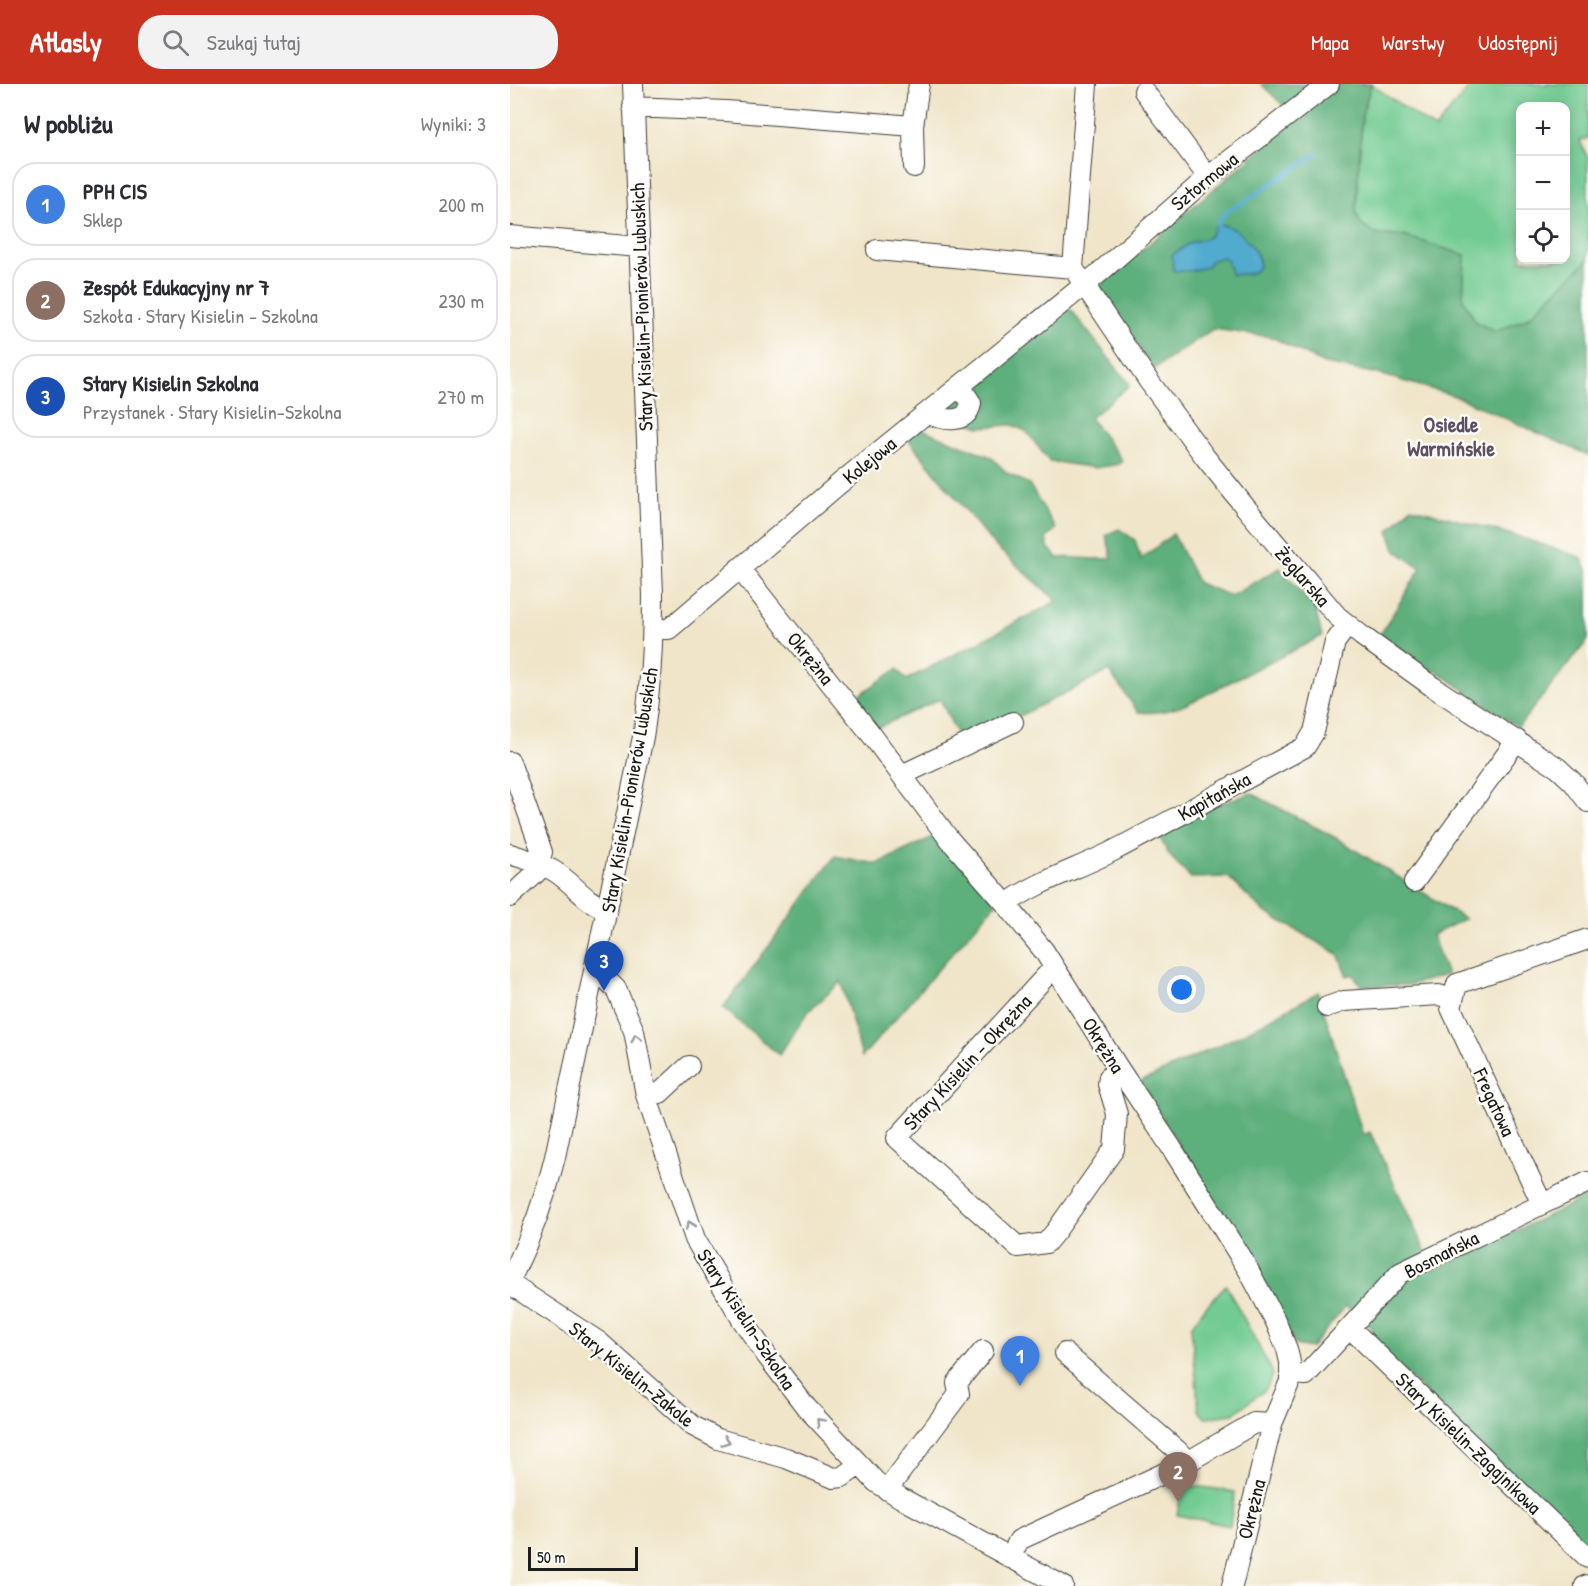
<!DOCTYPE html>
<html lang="pl">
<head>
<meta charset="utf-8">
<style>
  :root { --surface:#fff; --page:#f2f2f3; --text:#2b2b33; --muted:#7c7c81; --line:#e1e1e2; --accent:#c8321e }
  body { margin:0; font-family:"Patrick Hand",sans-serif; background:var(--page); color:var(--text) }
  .controls { position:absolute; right:18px; top:18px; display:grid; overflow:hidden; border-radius:12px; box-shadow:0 3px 15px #0003 }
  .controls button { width:54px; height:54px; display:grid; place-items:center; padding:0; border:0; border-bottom:2px solid var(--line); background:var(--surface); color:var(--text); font:30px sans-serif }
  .scale { position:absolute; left:18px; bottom:15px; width:110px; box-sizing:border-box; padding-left:6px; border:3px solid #1c1c1c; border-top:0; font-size:16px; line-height:21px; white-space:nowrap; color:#1c1c1c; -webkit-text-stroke:4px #fdfcf7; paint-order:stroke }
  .you { position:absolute; left:672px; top:906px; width:21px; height:21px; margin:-15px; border:4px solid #fff; border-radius:50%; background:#1a73e8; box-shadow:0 0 0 9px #1a73e833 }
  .badge { display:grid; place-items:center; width:39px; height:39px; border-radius:50%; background:var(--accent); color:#fff; font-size:20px; font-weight:700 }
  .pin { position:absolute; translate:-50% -50px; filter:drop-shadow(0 2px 3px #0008) }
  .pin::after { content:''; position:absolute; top:32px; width:21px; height:18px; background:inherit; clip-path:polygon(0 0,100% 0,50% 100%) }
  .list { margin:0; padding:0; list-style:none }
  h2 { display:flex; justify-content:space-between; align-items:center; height:78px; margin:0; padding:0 24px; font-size:26px }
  h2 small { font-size:20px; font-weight:400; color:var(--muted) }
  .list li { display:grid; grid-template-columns:39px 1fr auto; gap:18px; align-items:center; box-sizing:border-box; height:84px; margin:0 12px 12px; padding:0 12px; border:2px solid var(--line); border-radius:24px }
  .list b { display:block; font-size:22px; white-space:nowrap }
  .list p { margin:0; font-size:20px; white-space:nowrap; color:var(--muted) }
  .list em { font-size:20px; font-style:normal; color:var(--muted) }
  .icon { flex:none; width:33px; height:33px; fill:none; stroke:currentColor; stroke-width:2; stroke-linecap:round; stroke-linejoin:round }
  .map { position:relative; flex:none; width:1078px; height:1502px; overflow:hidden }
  header { display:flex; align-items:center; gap:36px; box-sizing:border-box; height:84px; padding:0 30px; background:var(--accent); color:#fff }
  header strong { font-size:28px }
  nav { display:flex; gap:33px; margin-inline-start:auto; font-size:21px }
  .search { width:420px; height:54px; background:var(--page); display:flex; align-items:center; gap:15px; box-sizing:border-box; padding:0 21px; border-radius:24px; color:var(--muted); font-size:22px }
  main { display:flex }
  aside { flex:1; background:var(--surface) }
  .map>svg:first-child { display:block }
  .green { fill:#72cb92; stroke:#477457; stroke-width:1.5; fill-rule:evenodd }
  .forest { fill:#5daf7c; stroke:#3c664c; stroke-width:1.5 }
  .water { fill:#51abcf; stroke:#366476; stroke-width:1.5 }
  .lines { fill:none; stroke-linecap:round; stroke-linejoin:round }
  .stream { stroke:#51abcf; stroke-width:4.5 }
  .minor-casing { stroke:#3c3a36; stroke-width:22 }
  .minor { stroke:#fff; stroke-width:20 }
  .oneway { stroke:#999 }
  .labels { text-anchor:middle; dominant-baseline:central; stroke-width:5; stroke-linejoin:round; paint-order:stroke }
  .street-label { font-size:20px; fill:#1c1c1c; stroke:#fdfcf7 }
  .neighbourhood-label { font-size:21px; font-weight:bold; fill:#5d4f64; stroke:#fdfcf7 }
</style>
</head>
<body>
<header>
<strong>Atlasly</strong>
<div class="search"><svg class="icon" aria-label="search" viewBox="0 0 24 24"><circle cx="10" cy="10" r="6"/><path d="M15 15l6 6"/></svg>Szukaj tutaj</div>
<nav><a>Mapa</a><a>Warstwy</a><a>Udostępnij</a></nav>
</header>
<main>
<aside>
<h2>W pobliżu<small>Wyniki: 3</small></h2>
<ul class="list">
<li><span class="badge" style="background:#3f7fe0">1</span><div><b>PPH CIS</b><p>Sklep</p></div><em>200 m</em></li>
<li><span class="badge" style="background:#8d6e63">2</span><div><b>Zespół Edukacyjny nr 7</b><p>Szkoła · Stary Kisielin - Szkolna</p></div><em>230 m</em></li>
<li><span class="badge" style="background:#1a4fb4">3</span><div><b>Stary Kisielin Szkolna</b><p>Przystanek · Stary Kisielin-Szkolna</p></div><em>270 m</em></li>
</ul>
</aside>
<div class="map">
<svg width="1078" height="1502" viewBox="0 0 1078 1502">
  <rect width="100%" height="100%" fill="#fdfcf7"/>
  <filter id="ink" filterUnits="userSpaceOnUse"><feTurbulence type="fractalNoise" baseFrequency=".0167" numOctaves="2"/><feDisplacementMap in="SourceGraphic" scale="12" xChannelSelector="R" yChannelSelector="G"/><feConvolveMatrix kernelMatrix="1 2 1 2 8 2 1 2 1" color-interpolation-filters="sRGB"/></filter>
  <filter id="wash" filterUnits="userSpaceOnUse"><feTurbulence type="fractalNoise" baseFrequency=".008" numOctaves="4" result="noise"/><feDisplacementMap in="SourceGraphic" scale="24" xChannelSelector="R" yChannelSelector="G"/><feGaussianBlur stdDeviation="1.35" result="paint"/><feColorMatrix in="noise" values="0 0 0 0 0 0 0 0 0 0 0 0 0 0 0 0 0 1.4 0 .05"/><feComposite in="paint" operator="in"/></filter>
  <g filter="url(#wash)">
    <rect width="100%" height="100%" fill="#f0e5c9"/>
    <path class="green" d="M 861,0 L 925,45 L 962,0 L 1078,0 L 1078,54 L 1070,57 L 1078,74 L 1078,176 L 1018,234 L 985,248 L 966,238 L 953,215 L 955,171 L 894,152 L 869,151 L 852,142 L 846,129 L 852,31 ZM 1011,22 L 1056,22 L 1056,176 L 1011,176 Z
      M 716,1201 L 763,1289 L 756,1305 L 723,1330 L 695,1334 L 689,1327 L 681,1243 L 693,1226 Z
      M 673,1400 L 725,1408 L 720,1442 L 667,1431 Z"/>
    <path class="forest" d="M 751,0 L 861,0 L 852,31 L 846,129 L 852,142 L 868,151 L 894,152 L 955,171 L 953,215 L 966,238 L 985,248 L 1018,234 L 1078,176 L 1078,371 L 945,312 L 869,290 L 814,280 L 762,253 L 703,245 L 644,285 L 605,230 L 589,202 L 789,33 L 778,26 Z
      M 556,220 L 620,301 L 580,334 L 612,376 L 610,380 L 585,384 L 539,377 L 516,347 L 502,341 L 470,343 L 447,336 L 431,320 Z
      M 409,344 L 481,373 L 497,389 L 519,400 L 546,445 L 536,454 L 538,463 L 547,474 C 566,472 583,477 602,474 L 596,451 L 609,445 L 625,456 L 631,475 L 663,450 L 688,499 L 721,512 L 770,484 L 805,524 L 812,552 C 783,567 753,581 724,596 C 691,612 667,632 628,628 L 599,587 L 452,661 L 430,615 L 354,650 L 332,623 L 387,585 L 396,596 L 547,517 L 483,460 L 397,354 Z
      M 901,423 L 1006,452 L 1071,473 L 1078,488 L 1078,556 L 1008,643 L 925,586 L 923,588 L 870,551 L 911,484 L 885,466 L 879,447 Z
      M 741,709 L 826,754 L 955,835 L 922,851 L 937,891 L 899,901 L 851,902 L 843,890 L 837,892 L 828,870 L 753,827 L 718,793 L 681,794 L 659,771 L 645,744 L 657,738 Z
      M 427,751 L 486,819 L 352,973 L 331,898 L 298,928 L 269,971 L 213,924 L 325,772 L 367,780 Z
      M 808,908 L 853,1051 L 860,1048 L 924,1186 L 1078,1112 L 1078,1467 L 867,1262 L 860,1242 L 836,1222 L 801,1264 L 785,1261 L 758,1207 L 630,998 L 733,950 Z"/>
    <path class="water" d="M 713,141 C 717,142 722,144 726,146 C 735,152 763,183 741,189 C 736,191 728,189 722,191 L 717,176 L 713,173 L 700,177 L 698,182 C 688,186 673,189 663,186 L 662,171 C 669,168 676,160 682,158 C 696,153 697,159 705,143 Z"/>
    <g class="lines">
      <path class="stream" d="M 708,142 C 712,129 717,126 729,121 L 807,70"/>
    </g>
  </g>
  <g filter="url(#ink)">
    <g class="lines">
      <defs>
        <path id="minor" d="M 634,7 L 698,93
          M 123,23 L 216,27 L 403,42
          M 404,83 L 403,42 L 409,0
          M 0,152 L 129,163
          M 367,166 L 563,184
          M 563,184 L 638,296 L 695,373 L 736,424 L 827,532 L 852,552 L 923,603 L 1048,684 L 1063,698 L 1078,718
          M 563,184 L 577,0
          M 417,329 C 431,336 458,342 461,319 L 450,302
          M 229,484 L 361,650 L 439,755 L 496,820 L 534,867 L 609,985 L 661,1063 L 713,1145 L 739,1187 L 765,1236 L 777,1265 L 780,1278 L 780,1297 L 762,1340 L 722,1502
          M 143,545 L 159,545 L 329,400 L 589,189 L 698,93 L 819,0
          M 0,678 L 32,768 L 26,789 L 0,813
          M 392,691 L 503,638
          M 0,770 C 15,775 31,779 44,787 C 64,799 74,818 97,825
          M 904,798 L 1007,656
          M 496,820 C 528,797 568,785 603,767 C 667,734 731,697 795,663 L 804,648 L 825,558 L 838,541
          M 545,884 L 536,892 L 387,1054 L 508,1163 L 536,1159 L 546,1147 L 604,1065 L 607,1030 L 598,1000 L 599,993 L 609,985
          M 84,889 L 92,891 L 106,905 L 124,947 L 136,1011 L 185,1155 L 231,1234 L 257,1272 L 296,1323 L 366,1398 L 391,1414 L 553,1502
          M 817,923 L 834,917 L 929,911 L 942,915
          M 136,1011 L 150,1009 L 179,982
          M 1032,1120 L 941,924 L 947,900 L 1078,855
          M 0,1196 C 20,1156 35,1116 45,1073 L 133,653 C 141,604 143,560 143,510 L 123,0
          M 0,1200 L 89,1258 L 183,1342 L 208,1355 L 276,1374 L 324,1394 L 332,1393 L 349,1381
          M 840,1244 L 1078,1474
          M 555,1269 L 668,1367 L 677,1377
          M 781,1290 L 796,1291 L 890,1189 L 1078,1098
          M 377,1406 L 449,1310 L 447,1299 L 473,1267
          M 500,1474 L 509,1456 L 674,1380 L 744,1339 L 762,1340
          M 1075,1502 L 1078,1501"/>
      </defs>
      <use href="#minor" class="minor-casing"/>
      <use href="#minor" class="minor"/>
    </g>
    <defs><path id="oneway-chevron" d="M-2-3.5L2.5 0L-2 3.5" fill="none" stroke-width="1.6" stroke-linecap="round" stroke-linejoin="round" transform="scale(1.5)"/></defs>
    <g class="oneway">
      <use href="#oneway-chevron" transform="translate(126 954) rotate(-104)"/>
      <use href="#oneway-chevron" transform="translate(180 1141) rotate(-109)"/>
      <use href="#oneway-chevron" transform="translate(310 1338) rotate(-133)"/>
      <use href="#oneway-chevron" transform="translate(216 1357) rotate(19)"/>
    </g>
  </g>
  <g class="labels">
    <g class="street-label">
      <text transform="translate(694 97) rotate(-39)">Sztormowa</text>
      <text transform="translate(131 223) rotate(-92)">Stary Kisielin-Pionierów Lubuskich</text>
      <text transform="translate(359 376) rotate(-39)">Kolejowa</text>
      <text transform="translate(793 492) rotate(49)">Żeglarska</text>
      <text transform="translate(301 574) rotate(51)">Okrężna</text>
      <text transform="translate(119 706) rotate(-80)">Stary Kisielin-Pionierów Lubuskich</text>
      <text transform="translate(704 712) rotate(-29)">Kapitańska</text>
      <text transform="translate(594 961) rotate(58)">Okrężna</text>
      <text transform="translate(457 978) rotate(-47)">Stary Kisielin - Okrężna</text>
      <text transform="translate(985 1018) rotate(65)">Fregatowa</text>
      <text transform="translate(931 1170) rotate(-27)">Bosmańska</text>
      <text transform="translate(237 1235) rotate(57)">Stary Kisielin-Szkolna</text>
      <text transform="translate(122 1290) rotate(39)">Stary Kisielin-Zakole</text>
      <text transform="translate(959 1359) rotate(44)">Stary Kisielin-Zagajnikowa</text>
      <text transform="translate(741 1425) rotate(-76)">Okrężna</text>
    </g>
    <g class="neighbourhood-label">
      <text x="941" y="340">Osiedle<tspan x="941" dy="24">Warmińskie</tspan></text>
    </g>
  </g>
</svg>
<div class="controls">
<button>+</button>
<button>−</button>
<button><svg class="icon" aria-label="locate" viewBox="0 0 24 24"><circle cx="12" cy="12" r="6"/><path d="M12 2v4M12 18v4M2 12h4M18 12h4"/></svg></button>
</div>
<div class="scale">50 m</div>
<div class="you"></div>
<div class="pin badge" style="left:510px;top:1302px;background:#3f7fe0">1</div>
<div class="pin badge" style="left:668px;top:1418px;background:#8d6e63">2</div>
<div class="pin badge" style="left:94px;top:907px;background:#1a4fb4">3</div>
</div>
</main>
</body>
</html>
